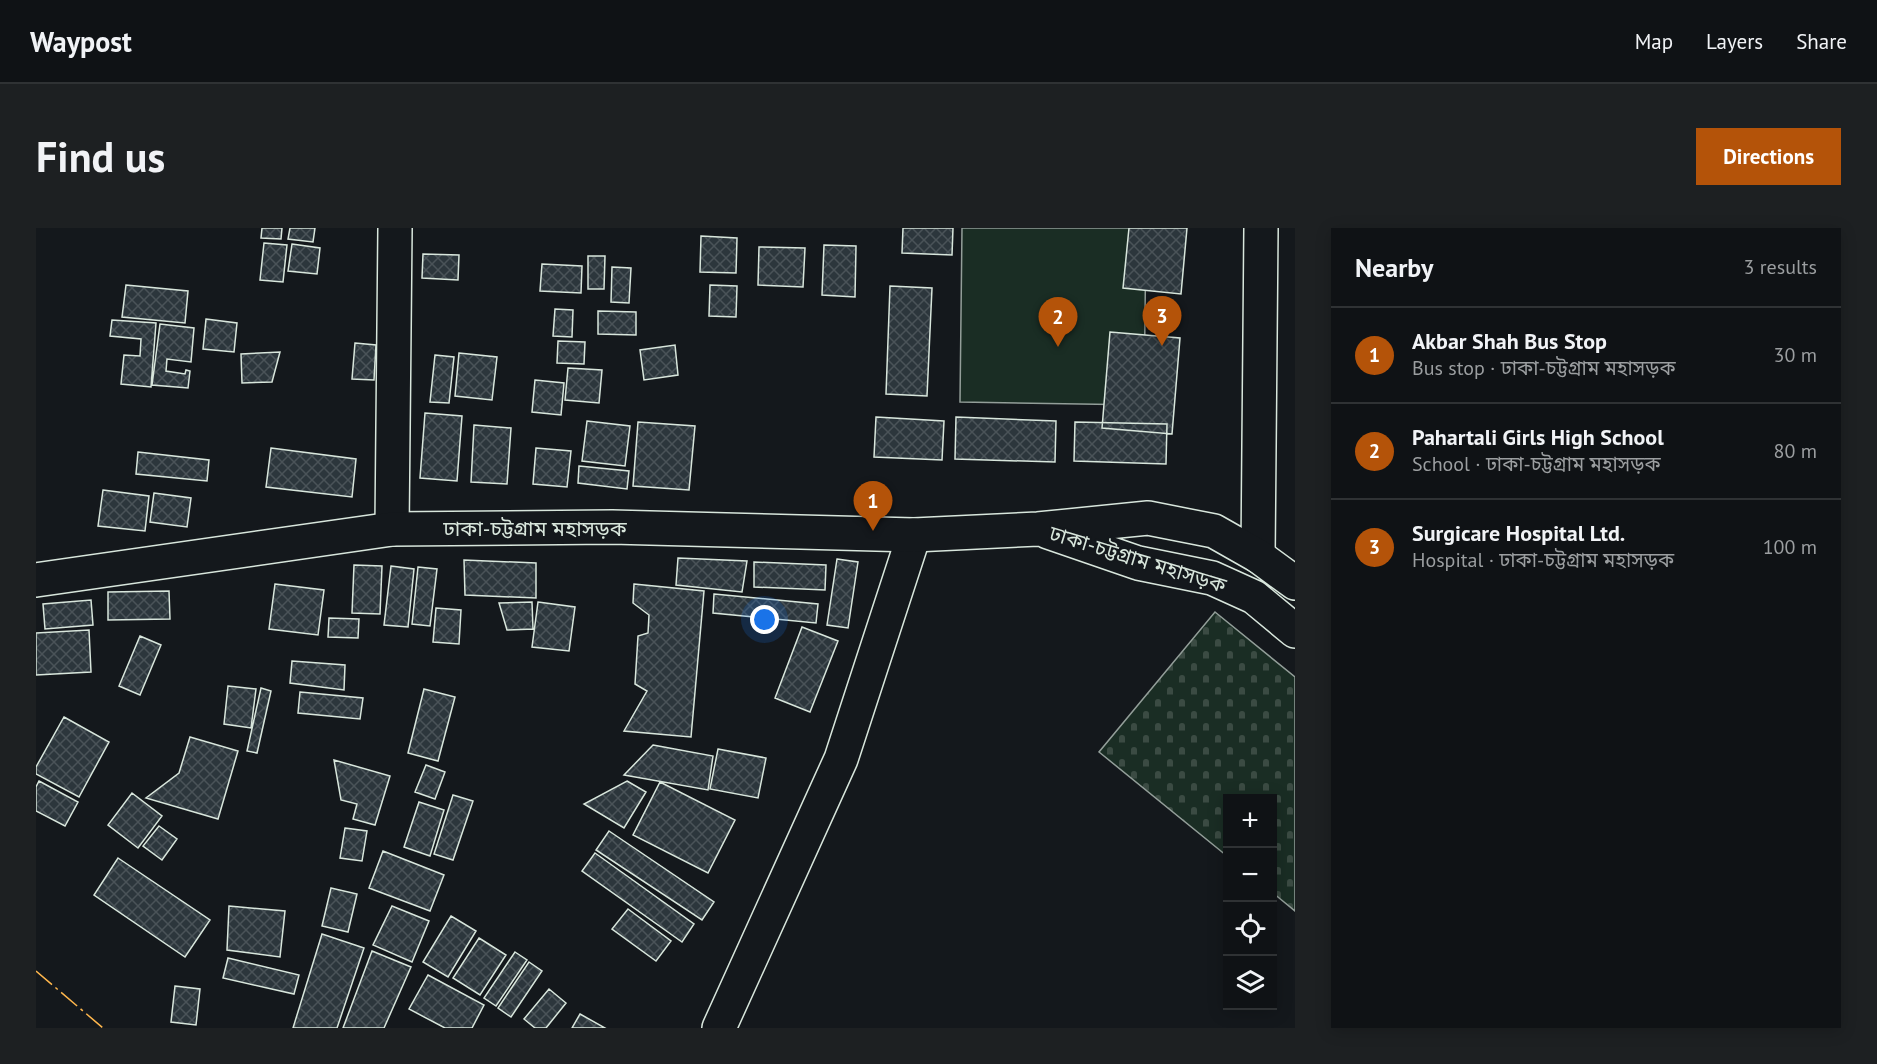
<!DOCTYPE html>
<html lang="en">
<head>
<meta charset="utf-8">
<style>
  :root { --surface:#0f1215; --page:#1d2022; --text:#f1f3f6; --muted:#9b9ea0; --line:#2f3234; --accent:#b45309 }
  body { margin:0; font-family:"PT Sans","Noto Sans Bengali",sans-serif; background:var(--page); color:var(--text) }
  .controls { position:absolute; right:18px; bottom:18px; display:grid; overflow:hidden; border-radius:0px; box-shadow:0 3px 15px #0003 }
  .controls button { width:54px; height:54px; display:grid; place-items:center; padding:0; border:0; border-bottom:2px solid var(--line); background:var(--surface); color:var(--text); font:30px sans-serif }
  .you { position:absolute; left:729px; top:392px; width:21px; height:21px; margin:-15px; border:4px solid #fff; border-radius:50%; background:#1a73e8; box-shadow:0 0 0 9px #1a73e833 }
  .badge { display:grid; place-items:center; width:39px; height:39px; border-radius:50%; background:var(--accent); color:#fff; font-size:20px; font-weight:700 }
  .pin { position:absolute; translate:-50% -50px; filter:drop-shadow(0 2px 3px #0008) }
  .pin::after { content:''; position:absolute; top:32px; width:21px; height:18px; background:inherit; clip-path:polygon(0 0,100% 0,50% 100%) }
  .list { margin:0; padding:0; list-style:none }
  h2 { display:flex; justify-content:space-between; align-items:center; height:78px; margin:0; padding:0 24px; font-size:26px }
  h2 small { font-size:20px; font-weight:400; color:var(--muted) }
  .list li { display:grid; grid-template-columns:39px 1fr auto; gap:18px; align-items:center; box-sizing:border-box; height:96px; padding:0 24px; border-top:2px solid var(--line) }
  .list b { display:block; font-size:22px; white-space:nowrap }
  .list p { margin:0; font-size:20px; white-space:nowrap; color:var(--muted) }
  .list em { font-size:20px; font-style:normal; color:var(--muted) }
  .icon { flex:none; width:33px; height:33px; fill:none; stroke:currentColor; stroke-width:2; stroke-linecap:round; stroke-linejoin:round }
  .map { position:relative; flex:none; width:1259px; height:800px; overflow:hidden; border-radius:0px }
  header { display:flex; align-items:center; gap:36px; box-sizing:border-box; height:84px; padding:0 30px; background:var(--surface); border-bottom:2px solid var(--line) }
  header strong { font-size:28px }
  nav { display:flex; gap:33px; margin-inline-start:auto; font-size:21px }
  .intro { display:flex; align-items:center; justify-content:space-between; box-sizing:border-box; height:144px; padding:0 36px }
  h1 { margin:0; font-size:42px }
  .button { padding:15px 27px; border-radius:0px; background:var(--accent); color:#fff; font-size:21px; font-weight:700 }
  main { display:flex; gap:36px; padding:0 36px }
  aside { flex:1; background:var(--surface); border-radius:0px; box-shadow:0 3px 15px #0003 }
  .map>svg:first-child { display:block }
  .green { fill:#1a2d24; stroke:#939e99; stroke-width:1.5 }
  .cemetery { fill:url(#cemetery-stones); stroke:#939e99; stroke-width:1.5 }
  .building { fill:url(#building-cross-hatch); stroke:#d8e6dc; stroke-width:1.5 }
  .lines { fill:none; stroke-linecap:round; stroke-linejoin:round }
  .minor-casing { stroke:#d8e6dc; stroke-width:36 }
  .major-casing { stroke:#d8e6dc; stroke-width:36 }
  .highway-casing { stroke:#d8e6dc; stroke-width:36 }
  .minor { stroke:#14181c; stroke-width:33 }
  .major { stroke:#14181c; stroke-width:33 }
  .highway { stroke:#14181c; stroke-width:33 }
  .power { stroke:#ffb74d; stroke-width:1.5; stroke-dasharray:21 4.5 3 4.5; stroke-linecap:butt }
  .labels { text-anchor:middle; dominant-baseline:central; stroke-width:4.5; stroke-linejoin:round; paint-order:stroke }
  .street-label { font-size:21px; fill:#d8e6dc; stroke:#14181c }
</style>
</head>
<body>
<header>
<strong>Waypost</strong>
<nav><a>Map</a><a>Layers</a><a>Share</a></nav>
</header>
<div class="intro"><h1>Find us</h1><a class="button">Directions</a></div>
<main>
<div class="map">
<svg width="1259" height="800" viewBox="0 0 1259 800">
  <defs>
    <pattern id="cemetery-stones" width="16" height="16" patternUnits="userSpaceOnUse" patternTransform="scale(1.5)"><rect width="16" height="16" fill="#1a2d24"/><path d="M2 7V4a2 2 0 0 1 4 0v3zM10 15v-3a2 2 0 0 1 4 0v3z" fill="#3b4b43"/></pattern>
    <pattern id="building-cross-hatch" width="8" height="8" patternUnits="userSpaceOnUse" patternTransform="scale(1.5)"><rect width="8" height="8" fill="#2c363c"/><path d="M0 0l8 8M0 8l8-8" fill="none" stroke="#4a5358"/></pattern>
  </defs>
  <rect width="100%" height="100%" fill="#14181c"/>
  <path class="green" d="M 926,0 L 1110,0 L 1108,177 L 924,174 Z"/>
  <path class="cemetery" d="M 1179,384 L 1259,449 L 1259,683 L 1237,665 L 1236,570 L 1192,570 L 1191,628 L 1063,524 Z"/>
  <path class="building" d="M 226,0 L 246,0 L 245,11 L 225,10 Z
    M 254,0 L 279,0 L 277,14 L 252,11 Z
    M 867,0 L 917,0 L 916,27 L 866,25 Z
    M 1093,0 L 1151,0 L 1145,66 L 1087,60 Z
    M 665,8 L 701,10 L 700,45 L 664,44 Z
    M 228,15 L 251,17 L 247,54 L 224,52 Z
    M 256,16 L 284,20 L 281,46 L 252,43 Z
    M 788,17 L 820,18 L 819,69 L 786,67 Z
    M 723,19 L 769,20 L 767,59 L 722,57 Z
    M 387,26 L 423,27 L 422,52 L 386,50 Z
    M 552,28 L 569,28 L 568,61 L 552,61 Z
    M 506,36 L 546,38 L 545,65 L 504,63 Z
    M 576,39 L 595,40 L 593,75 L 575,74 Z
    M 90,57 L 152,63 L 149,95 L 86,89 Z
    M 674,57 L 701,58 L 700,89 L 673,88 Z
    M 854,58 L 896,60 L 891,168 L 850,166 Z
    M 519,81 L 537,82 L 536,109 L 517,108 Z
    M 562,83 L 600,84 L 600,107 L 562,106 Z
    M 170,91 L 201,95 L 198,124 L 167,121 Z
    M 76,92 L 120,95 L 115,159 L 85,156 L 88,127 L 104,128 L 105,111 L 74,108 Z
    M 124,96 L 158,100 L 155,134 L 131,131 L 130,143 L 149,146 L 150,142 L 154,143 L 152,160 L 116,157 Z
    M 1074,104 L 1144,110 L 1136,206 L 1066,200 Z
    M 522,113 L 549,114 L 548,136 L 521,135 Z
    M 319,115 L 340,117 L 338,152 L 316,151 Z
    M 639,117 L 642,147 L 608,152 L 604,122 Z
    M 244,124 L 236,154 L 206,155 L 205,126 Z
    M 423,125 L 461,129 L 456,172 L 419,168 Z
    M 399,127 L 418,129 L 413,175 L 394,174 Z
    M 532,140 L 566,142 L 563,175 L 529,172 Z
    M 499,152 L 528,155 L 525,187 L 496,184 Z
    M 389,185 L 426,188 L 421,253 L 384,250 Z
    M 840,189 L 908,193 L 906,232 L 838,229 Z
    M 920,189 L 1020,193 L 1019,234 L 919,231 Z
    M 551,193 L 594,198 L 589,238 L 546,233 Z
    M 602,194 L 659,198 L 653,262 L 597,258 Z
    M 1039,194 L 1131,196 L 1130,236 L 1038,233 Z
    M 438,197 L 475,200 L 471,256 L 435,254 Z
    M 235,220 L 320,231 L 316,269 L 230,259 Z
    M 500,220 L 535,223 L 531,259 L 497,256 Z
    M 102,224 L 173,232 L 171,253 L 100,246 Z
    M 543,238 L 593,243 L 591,261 L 542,255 Z
    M 67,262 L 113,268 L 109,303 L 62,298 Z
    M 118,265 L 155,270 L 151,299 L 114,294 Z
    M 642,330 L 711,333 L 706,364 L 640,357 Z
    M 801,331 L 822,334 L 812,400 L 791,397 Z
    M 428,332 L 500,335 L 500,370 L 429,367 Z
    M 718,334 L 790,337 L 789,362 L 718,359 Z
    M 318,337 L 346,338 L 344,386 L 316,385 Z
    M 355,338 L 378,341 L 372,399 L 348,397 Z
    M 382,339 L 401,341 L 394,398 L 376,396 Z
    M 239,356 L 288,362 L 282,407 L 233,401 Z
    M 598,356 L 668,363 L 655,509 L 588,503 L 611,463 L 599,456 L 602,408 L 612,405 L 613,387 L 597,375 Z
    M 133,363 L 134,391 L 72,392 L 72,364 Z
    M 678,366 L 782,376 L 780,395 L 677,385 Z
    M 55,372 L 57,397 L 9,401 L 7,376 Z
    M 496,374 L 497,401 L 471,402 L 463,375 Z
    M 502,374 L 539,379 L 533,423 L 496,419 Z
    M 400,380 L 425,382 L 423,416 L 397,414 Z
    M 293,390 L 323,391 L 322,410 L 292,409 Z
    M 766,399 L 802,413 L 774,484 L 739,470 Z
    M 53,402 L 55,444 L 0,447 L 0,405 Z
    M 104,408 L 125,417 L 104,467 L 83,458 Z
    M 256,433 L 309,437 L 308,462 L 254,455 Z
    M 192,458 L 220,461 L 215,500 L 188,496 Z
    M 225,460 L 235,463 L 221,525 L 211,523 Z
    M 388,461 L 419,469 L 402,533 L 372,525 Z
    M 264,464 L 327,470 L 324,491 L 262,485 Z
    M 28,489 L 73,514 L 43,569 L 0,546 L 0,539 Z
    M 154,509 L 202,523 L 182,591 L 110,570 L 143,545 Z
    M 617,517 L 677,528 L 672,562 L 588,547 Z
    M 682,521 L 730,530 L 722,570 L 674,561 Z
    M 298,532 L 354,548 L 339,597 L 317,591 L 321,576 L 305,572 Z
    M 390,537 L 409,544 L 399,571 L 379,564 Z
    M 3,553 L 42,574 L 29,598 L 0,583 L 0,559 Z
    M 591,553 L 610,564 L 588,600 L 548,576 Z
    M 624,554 L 699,592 L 672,645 L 597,607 Z
    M 96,565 L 126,588 L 102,620 L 72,597 Z
    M 417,567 L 437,573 L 417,632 L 398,626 Z
    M 383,574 L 408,582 L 394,628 L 368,619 Z
    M 123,598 L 141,611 L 126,632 L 107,618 Z
    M 309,600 L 331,603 L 326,633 L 304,630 Z
    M 573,603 L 678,674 L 666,692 L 560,622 Z
    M 347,623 L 408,647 L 394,683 L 333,660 Z
    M 559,625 L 658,696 L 646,714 L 546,643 Z
    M 82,630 L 174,692 L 149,729 L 58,667 Z
    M 295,660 L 321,666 L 312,704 L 286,698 Z
    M 193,678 L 249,683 L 244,729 L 191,722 Z
    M 356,678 L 393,693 L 376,734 L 337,717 Z
    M 592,681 L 635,713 L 620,733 L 576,701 Z
    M 415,688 L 440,703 L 412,749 L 387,734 Z
    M 286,706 L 328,720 L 301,800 L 257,800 Z
    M 443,710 L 470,727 L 444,767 L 417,750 Z
    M 336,723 L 375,739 L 348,800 L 307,800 Z
    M 479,724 L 491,732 L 460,778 L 448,770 Z
    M 192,730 L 263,747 L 258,766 L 187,750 Z
    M 493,734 L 506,743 L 475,789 L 462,780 Z
    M 392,747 L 448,777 L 436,800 L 409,800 L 373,781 Z
    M 139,758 L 164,761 L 160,797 L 135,794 Z
    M 513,761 L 530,775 L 510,800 L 499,800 L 488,791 Z
    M 544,786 L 569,800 L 536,800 Z"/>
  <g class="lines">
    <defs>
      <path id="minor" d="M 356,301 L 359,0
        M 683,800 L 805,531 L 878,307"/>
      <path id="major" d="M 1222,328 L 1225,0"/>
      <path id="highway" d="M 1012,304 L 1102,335 L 1176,350 L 1218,369 L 1259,403
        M 0,352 L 356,301 L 576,299 L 878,307 L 1002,301 L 1112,290 L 1178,303 L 1222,328 L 1259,355"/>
    </defs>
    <use href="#minor" class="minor-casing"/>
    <use href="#major" class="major-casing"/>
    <use href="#highway" class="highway-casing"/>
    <use href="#minor" class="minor"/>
    <use href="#major" class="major"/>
    <use href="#highway" class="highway"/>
    <path class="power" d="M 0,743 L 67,800"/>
  </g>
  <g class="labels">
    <g class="street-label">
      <text x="499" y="300">ঢাকা-চট্টগ্রাম মহাসড়ক</text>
      <text transform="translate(1102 331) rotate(17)">ঢাকা-চট্টগ্রাম মহাসড়ক</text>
    </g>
  </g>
</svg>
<div class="controls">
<button>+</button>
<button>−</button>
<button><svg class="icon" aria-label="locate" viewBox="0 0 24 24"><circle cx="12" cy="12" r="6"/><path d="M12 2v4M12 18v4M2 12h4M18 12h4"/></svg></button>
<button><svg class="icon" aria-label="layers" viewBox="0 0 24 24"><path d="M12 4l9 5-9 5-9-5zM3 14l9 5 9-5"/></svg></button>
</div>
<div class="you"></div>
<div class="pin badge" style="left:837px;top:303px">1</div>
<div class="pin badge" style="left:1022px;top:119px">2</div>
<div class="pin badge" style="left:1126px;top:118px">3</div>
</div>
<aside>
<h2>Nearby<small>3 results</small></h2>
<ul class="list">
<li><span class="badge">1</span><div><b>Akbar Shah Bus Stop</b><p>Bus stop · ঢাকা-চট্টগ্রাম মহাসড়ক</p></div><em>30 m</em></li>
<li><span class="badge">2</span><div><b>Pahartali Girls High School</b><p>School · ঢাকা-চট্টগ্রাম মহাসড়ক</p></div><em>80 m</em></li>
<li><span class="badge">3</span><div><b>Surgicare Hospital Ltd.</b><p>Hospital · ঢাকা-চট্টগ্রাম মহাসড়ক</p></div><em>100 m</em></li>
</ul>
</aside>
</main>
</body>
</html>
